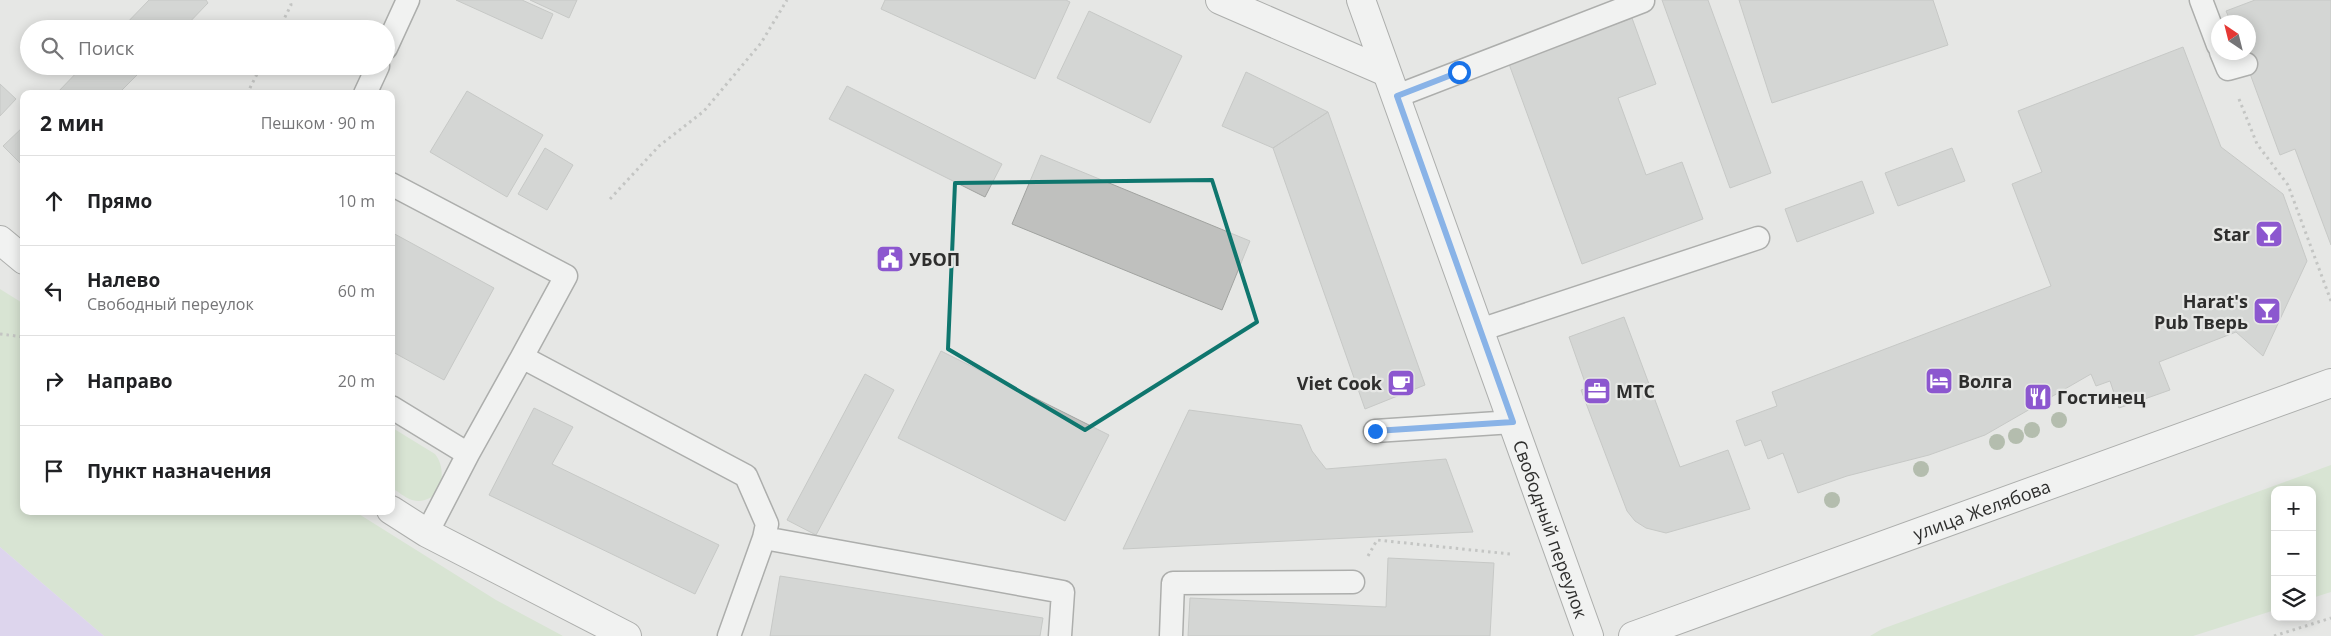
<!DOCTYPE html>
<html lang="ru">
<head>
<meta charset="utf-8">
<style>
  :root { --surface:#fff; --page:#f6f6f6; --text:#202124; --muted:#757577; --line:#e0e0e0 }
  body { margin:0; font-family:"Open Sans",sans-serif; background:var(--page); color:var(--text) }
  .controls { position:absolute; right:15px; bottom:15px; display:grid; overflow:hidden; border-radius:10px; box-shadow:0 2px 12px #0003 }
  .controls button { width:45px; height:45px; display:grid; place-items:center; padding:0; border:0; border-bottom:1px solid var(--line); background:var(--surface); color:var(--text); font:25px sans-serif }
  .compass { position:absolute; left:2211px; top:15px; width:45px; height:45px; border-radius:50%; background:var(--surface); box-shadow:0 2px 12px #0003; rotate:325deg }
  .stop { position:absolute; width:15px; height:15px; margin:-11px; border:4px solid #1a73e8; border-radius:50%; background:#fff }
  .stop.end { background:#1a73e8; border-color:#fff; box-shadow:0 1px 5px #0008 }
  .list { margin:0; padding:0; list-style:none }
  h2 { display:flex; justify-content:space-between; align-items:center; height:65px; margin:0; padding:0 20px; font-size:21px }
  h2 small { font-size:16px; font-weight:400; color:var(--muted) }
  .list li { display:grid; grid-template-columns:32px 1fr auto; gap:15px; align-items:center; box-sizing:border-box; height:90px; padding:0 20px; border-top:1px solid var(--line) }
  .list b { display:block; font-size:19px; white-space:nowrap }
  .list p { margin:0; font-size:16px; white-space:nowrap; color:var(--muted) }
  .list em { font-size:16px; font-style:normal; color:var(--muted) }
  .icon { flex:none; width:28px; height:28px; fill:none; stroke:currentColor; stroke-width:2; stroke-linecap:round; stroke-linejoin:round }
  .map { position:relative; flex:none; width:2331px; height:636px; overflow:hidden }
  .search { position:absolute; background:var(--surface); box-shadow:0 2px 12px #0003; left:20px; top:20px; width:375px; height:55px; display:flex; align-items:center; gap:12px; box-sizing:border-box; padding:0 18px; border-radius:28px; color:var(--muted); font-size:19px }
  .panel { position:absolute; background:var(--surface); box-shadow:0 2px 12px #0003; left:20px; top:90px; width:375px; height:425px; border-radius:10px }
  .map>svg:first-child { display:block }
  .green { fill:#c8e0bc }
  .water { fill:#d3bff7 }
  .building { fill:#bfc0be; stroke:#a1a3a0 }
  .lines { fill:none; stroke-linecap:round; stroke-linejoin:round }
  .service-casing { stroke:#686967; stroke-width:25 }
  .minor-casing { stroke:#686967; stroke-width:30 }
  .tertiary-casing { stroke:#686967; stroke-width:30 }
  .path { stroke:#9b9c9a; stroke-width:3; stroke-dasharray:2.5 4; stroke-linecap:butt }
  .service { stroke:#fff; stroke-width:22 }
  .minor { stroke:#fff; stroke-width:28 }
  .tertiary { stroke:#fff; stroke-width:28 }
  .tree { fill:#788a6a }
  .route { stroke:#1a73e8; stroke-width:6 }
  .marked { fill:none; stroke:#0f766e; stroke-width:4; stroke-linejoin:round }
  .labels { text-anchor:middle; dominant-baseline:central; stroke-width:4.5; stroke-linejoin:round; paint-order:stroke }
  .poi-label { font-size:18px; font-weight:bold; fill:#2e2e2d; stroke:#e6e7e5; text-anchor:start }
  .street-label { font-size:18px; fill:#2e2e2d; stroke:#e6e7e5 }
</style>
</head>
<body>
<div class="map">
<svg width="2331" height="636" viewBox="0 0 2331 636">
  <rect width="100%" height="100%" fill="#e6e7e5"/>
  <path class="green" d="M 0,289 L 24,304 L 24,511 L 354,511 L 496,600 L 563,636 L 104,636 L 0,547 Z
    M 391,427 L 435,454 C 450,473 439,507 412,500 C 405,498 398,491 391,488 Z
    M 2331,465 L 2331,592 L 2312,598 L 2312,490 L 2275,490 L 2275,610 L 2193,636 L 1870,636 L 1882,629 Z"/>
  <path class="water" d="M 0,547 L 104,636 L 0,636 Z"/>
  <path class="building" d="M 149,0 L 206,0 L 208,3 L 183,29 L 121,29 Z
    M 456,0 L 522,0 L 553,14 L 542,39 Z
    M 530,0 L 577,0 L 569,18 Z
    M 885,0 L 1066,0 L 1070,2 L 1035,79 L 881,9 Z
    M 1662,0 L 1708,0 L 1771,173 L 1730,188 Z
    M 1739,0 L 1933,0 L 1948,45 L 1772,103 Z
    M 2255,0 L 2331,0 L 2331,245 L 2295,149 L 2280,155 L 2242,52 L 2248,52 L 2248,22 L 2231,22 L 2226,11 Z
    M 1089,11 L 1182,56 L 1150,123 L 1057,78 Z
    M 1632,18 L 1656,84 L 1618,98 L 1646,175 L 1682,162 L 1703,219 L 1582,264 L 1509,64 Z
    M 2183,47 L 2221,147 L 2283,194 L 2307,261 L 2263,356 L 2236,332 L 2159,362 L 2170,390 L 2119,408 L 2110,381 L 2096,386 L 2091,374 L 1985,435 L 1929,455 L 1847,476 L 1798,493 L 1783,453 L 1768,459 L 1761,440 L 1745,446 L 1736,421 L 1777,406 L 1772,392 L 2051,286 L 2012,184 L 2042,172 L 2018,111 Z
    M 83,66 L 146,66 L 118,94 L 56,94 Z
    M 1246,72 L 1328,112 L 1273,148 L 1222,126 Z
    M 0,84 L 16,99 L 0,116 Z
    M 847,86 L 1002,164 L 985,197 L 829,119 Z
    M 467,91 L 543,135 L 507,197 L 430,152 Z
    M 1328,112 L 1425,385 L 1365,409 L 1273,148 Z
    M 24,126 L 24,167 L 3,146 Z
    M 545,148 L 573,165 L 547,210 L 518,194 Z
    M 1952,148 L 1965,181 L 1898,206 L 1885,173 Z
    M 1041,155 L 1250,241 L 1222,310 L 1012,224 Z
    M 1862,181 L 1874,213 L 1797,242 L 1785,209 Z
    M 391,232 L 494,288 L 444,380 L 391,351 Z
    M 1624,317 L 1680,467 L 1728,450 L 1750,509 L 1666,533 L 1646,528 L 1635,521 L 1627,511 L 1581,390 L 1587,388 L 1569,337 Z
    M 941,351 L 1109,435 L 1065,521 L 898,438 Z
    M 865,374 L 894,390 L 816,535 L 787,520 Z
    M 534,408 L 573,427 L 552,464 L 719,545 L 695,594 L 489,495 Z
    M 1189,410 L 1301,425 L 1312,451 L 1326,469 L 1446,459 L 1473,532 L 1123,549 Z
    M 1388,558 L 1494,563 L 1490,636 L 1188,636 L 1190,598 L 1386,607 Z
    M 780,576 L 1043,618 L 1040,636 L 770,636 Z"/>
  <g class="lines">
    <defs>
      <path id="service" d="M 2201,0 L 2218,45
        M 386,48 L 408,0
        M 2221,52 L 2228,69 L 2246,64
        M 365,94 L 378,66
        M 1397,96 L 1643,1
        M 391,184 L 566,276 L 522,357
        M 1480,330 L 1758,238
        M 391,407 L 468,454
        M 1375,431 L 1513,422
        M 427,533 L 468,454 L 522,357 L 746,476 L 767,524 L 764,538 L 1063,592 L 1060,636
        M 729,636 L 764,538
        M 1171,636 L 1173,583 L 1353,582"/>
      <path id="minor" d="M 1220,0 L 1386,72
        M 0,240 L 24,260
        M 391,510 L 427,533 L 627,636"/>
      <g id="tertiary">
        <path id="s1" d="M 1361,0 L 1589,636"/>
        <path id="s2" d="M 1633,636 L 2331,383"/>
      </g>
    </defs>
    <use href="#service" class="service-casing"/>
    <use href="#minor" class="minor-casing"/>
    <use href="#tertiary" class="tertiary-casing"/>
    <path class="path" d="M 279,29 L 291,5 L 290,0
      M 247,94 L 261,66
      M 2239,99 L 2257,144 L 2288,185 L 2331,301
      M 610,199 L 659,146 L 704,111 L 761,43 L 787,0
      M 0,334 L 24,337
      M 1368,556 L 1377,540 L 1510,554
      M 2274,636 L 2331,618"/>
    <use href="#service" class="service"/>
    <use href="#minor" class="minor"/>
    <use href="#tertiary" class="tertiary"/>
  </g>
  <g class="tree">
    <circle cx="2059" cy="420" r="8"/>
    <circle cx="2032" cy="430" r="8"/>
    <circle cx="2016" cy="436" r="8"/>
    <circle cx="1997" cy="442" r="8"/>
    <circle cx="1921" cy="469" r="8"/>
    <circle cx="1832" cy="500" r="8"/>
  </g>
  <g class="lines">
    <path class="route" d="M 1375,431 L 1513,422 L 1397,96 L 1459,72"/>
  </g>
  <path d="M0 0H2331V636H0ZM 1212,180 L 1257,322 L 1085,430 L 948,349 L 955,183 Z" fill="#e6e7e5" fill-opacity=".55" fill-rule="evenodd"/>
  <path class="marked" d="M 1212,180 L 1257,322 L 1085,430 L 948,349 L 955,183 Z"/>
  <defs>
    <symbol id="bar-square" viewBox="-11 -11 22 22"><rect x="-9" y="-9" width="18" height="18" rx="4" fill="#8c57cf" stroke="#e6e7e5"/><path d="M-6-5H6L.8 .8V4.5H3.5V6h-7V4.5H-.8V.8Z" fill="#fff"/></symbol>
    <symbol id="civic-square" viewBox="-11 -11 22 22"><rect x="-9" y="-9" width="18" height="18" rx="4" fill="#8c57cf" stroke="#e6e7e5"/><path d="M-.6-6.5H3V-4.5H.6V-3L4-1V1h2V6H-6V1h2V-1L-.6-3ZM-1.2 2.5V6h2.4V2.5Z" fill="#fff"/></symbol>
    <symbol id="hotel-square" viewBox="-11 -11 22 22"><rect x="-9" y="-9" width="18" height="18" rx="4" fill="#8c57cf" stroke="#e6e7e5"/><path d="M-6-4.5h1.5V1H6V5H4.5V3h-9V5H-6ZM-4 0a1.8 1.8 0 1 1 3.6 0ZM.5 0V-2.5h3Q6-2.5 6 0Z" fill="#fff"/></symbol>
    <symbol id="cafe-square" viewBox="-11 -11 22 22"><rect x="-9" y="-9" width="18" height="18" rx="4" fill="#8c57cf" stroke="#e6e7e5"/><path d="M-5.5-4.5H6V0H3Q3 3.5 0 3.5H-2.5Q-5.5 3.5-5.5 0ZM3-3.2v2h1.7v-2ZM-6 4.5H4V6H-6Z" fill="#fff"/></symbol>
    <symbol id="office-square" viewBox="-11 -11 22 22"><rect x="-9" y="-9" width="18" height="18" rx="4" fill="#8c57cf" stroke="#e6e7e5"/><path d="M-6-3h4V-5.5h4V-3h4V5H-6ZM-1-4.5V-3h2v-1.5ZM-6 0V1H6V0Z" fill="#fff"/></symbol>
    <symbol id="restaurant-square" viewBox="-11 -11 22 22"><rect x="-9" y="-9" width="18" height="18" rx="4" fill="#8c57cf" stroke="#e6e7e5"/><path d="M-5-6h1v4h1v-4h1v4h1v-4h1v5L-1.5 .5V6h-2V.5L-5-1ZM5-6V6H3V1.5H1.5Q1.5-4 5-6Z" fill="#fff"/></symbol>
  </defs>
  <g fill-rule="evenodd">
    <use href="#bar-square" x="2253" y="218" width="32" height="32"/>
    <use href="#civic-square" x="874" y="243" width="32" height="32"/>
    <use href="#bar-square" x="2251" y="295" width="32" height="32"/>
    <use href="#hotel-square" x="1923" y="365" width="32" height="32"/>
    <use href="#cafe-square" x="1385" y="367" width="32" height="32"/>
    <use href="#office-square" x="1581" y="375" width="32" height="32"/>
    <use href="#restaurant-square" x="2022" y="381" width="32" height="32"/>
  </g>
  <g class="labels">
    <g class="poi-label">
      <text x="2250" y="234" text-anchor="end">Star</text>
      <text x="909" y="259">УБОП</text>
      <text x="2248" y="301" text-anchor="end">Harat's<tspan x="2248" dy="21">Pub Тверь</tspan></text>
      <text x="1958" y="381">Волга</text>
      <text x="1382" y="383" text-anchor="end">Viet Cook</text>
      <text x="1616" y="391">МТС</text>
      <text x="2057" y="397">Гостинец</text>
    </g>
    <g class="street-label">
      <text stroke="none"><textPath href="#s2" startOffset="371">улица Желябова</textPath></text>
      <text stroke="none"><textPath href="#s1" startOffset="562">Свободный переулок</textPath></text>
    </g>
  </g>
</svg>
<div class="controls">
<button>+</button>
<button>−</button>
<button><svg class="icon" aria-label="layers" viewBox="0 0 24 24"><path d="M12 4l9 5-9 5-9-5zM3 14l9 5 9-5"/></svg></button>
</div>
<svg class="compass" viewBox="-18 -18 36 36"><path d="M0-13l5 13h-10z" fill="#e53935"/><path d="M0 13l5-13h-10z" fill="#757577"/></svg>
<div class="stop" style="left:1459px;top:72px"></div>
<div class="stop end" style="left:1375px;top:431px"></div>
<div class="search"><svg class="icon" aria-label="search" viewBox="0 0 24 24"><circle cx="10" cy="10" r="6"/><path d="M15 15l6 6"/></svg>Поиск</div>
<section class="panel">
<h2>2 мин<small>Пешком · 90 m</small></h2>
<ul class="list">
<li><svg class="icon" aria-label="ahead" viewBox="0 0 24 24"><path d="M12 20V5M6 11l6-6 6 6"/></svg><div><b>Прямо</b></div><em>10 m</em></li>
<li><svg class="icon" aria-label="left" viewBox="0 0 24 24"><path d="M17 20v-9H6M10 6l-5 5 5 5"/></svg><div><b>Налево</b><p>Свободный переулок</p></div><em>60 m</em></li>
<li><svg class="icon" aria-label="right" viewBox="0 0 24 24"><path d="M7 20v-9h11M14 6l5 5-5 5"/></svg><div><b>Направо</b></div><em>20 m</em></li>
<li><svg class="icon" aria-label="arrive" viewBox="0 0 24 24"><path d="M6 21V4h12l-3 4 3 4H6"/></svg><div><b>Пункт назначения</b></div></li>
</ul>
</section>
</div>
</body>
</html>
